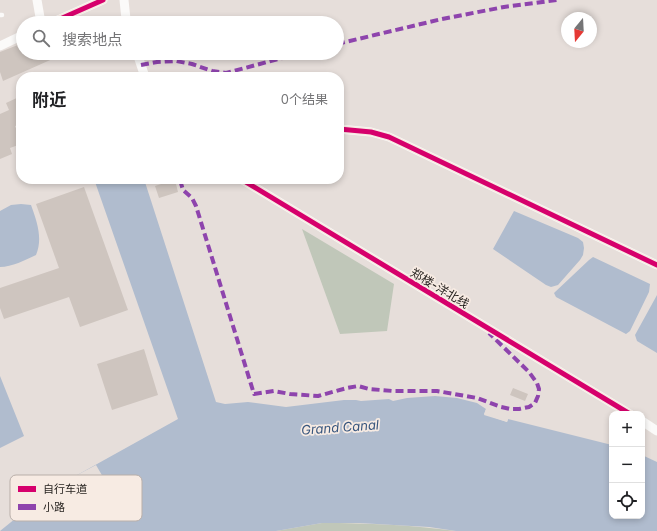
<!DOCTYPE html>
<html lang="zh">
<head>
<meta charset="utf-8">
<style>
  :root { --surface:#fff; --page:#f6f6f6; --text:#202124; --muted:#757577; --line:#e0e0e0 }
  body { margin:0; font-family:Inter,"Noto Sans SC",sans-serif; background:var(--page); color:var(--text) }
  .controls { position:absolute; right:12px; bottom:12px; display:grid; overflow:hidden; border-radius:8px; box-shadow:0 2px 6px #0003 }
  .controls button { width:36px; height:36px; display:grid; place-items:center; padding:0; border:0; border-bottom:1px solid var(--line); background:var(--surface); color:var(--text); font:20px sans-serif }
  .compass { position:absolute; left:561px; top:12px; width:36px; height:36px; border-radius:50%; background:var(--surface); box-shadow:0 2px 6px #0003; rotate:198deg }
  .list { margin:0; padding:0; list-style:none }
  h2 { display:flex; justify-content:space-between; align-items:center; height:52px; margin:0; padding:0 16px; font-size:17px }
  h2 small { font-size:13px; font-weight:400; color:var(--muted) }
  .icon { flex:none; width:22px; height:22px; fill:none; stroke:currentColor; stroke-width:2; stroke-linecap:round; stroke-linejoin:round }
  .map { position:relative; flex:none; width:657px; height:531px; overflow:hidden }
  .search { position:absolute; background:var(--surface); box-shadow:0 2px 6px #0003; left:16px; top:16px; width:328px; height:44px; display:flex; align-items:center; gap:10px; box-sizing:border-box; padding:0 14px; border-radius:22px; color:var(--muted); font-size:15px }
  .panel { position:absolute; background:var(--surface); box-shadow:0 2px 6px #0003; left:16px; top:72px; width:328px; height:112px; border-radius:16px }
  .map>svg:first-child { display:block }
  .green { fill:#c0c7b9 }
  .water { fill:#b0bcce }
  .pier { fill:#e6deda }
  .building { fill:#cec5bf }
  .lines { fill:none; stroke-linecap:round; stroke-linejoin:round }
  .service { stroke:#fbfaf9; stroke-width:4.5 }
  .minor { stroke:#fbfaf9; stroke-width:9 }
  .quiet { stroke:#8e44ad; stroke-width:4; stroke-dasharray:8 4; stroke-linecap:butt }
  .cycleway-casing { stroke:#f7ebe3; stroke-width:8 }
  .cycleway { stroke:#d6006c; stroke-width:5 }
  .labels { text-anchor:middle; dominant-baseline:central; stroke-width:3.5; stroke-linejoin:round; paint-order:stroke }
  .street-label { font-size:12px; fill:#282421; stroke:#f7ebe3 }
  .water-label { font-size:13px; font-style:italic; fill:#38567e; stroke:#f7ebe3 }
  .key { fill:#f7ebe3; stroke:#b9afa9; stroke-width:1 }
  .key-label { font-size:11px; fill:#282421 }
</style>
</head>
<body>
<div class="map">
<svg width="657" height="531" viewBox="0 0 657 531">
  <rect width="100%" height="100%" fill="#e6deda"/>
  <path class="green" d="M 302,229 L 394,284 L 387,331 L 340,334 Z
    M 322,523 C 367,523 412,525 456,531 L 276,531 Z"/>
  <path class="water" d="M 94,179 L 144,179 L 216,402 L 225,404 L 248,402 L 286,407 L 344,400 L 356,400 L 361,401 L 389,399 L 393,401 L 407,398 L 435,396 L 457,398 L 477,403 L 486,409 L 484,414 L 507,422 L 508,419 L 612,445 L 612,516 L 642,516 L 642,455 L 657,462 L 657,531 L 456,531 L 429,527 L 359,523 L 322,523 L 276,531 L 0,531 L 52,489 L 178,419 Z
    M 21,204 L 31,205 C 37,222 43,238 36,255 C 25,260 12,267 0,267 L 0,211 L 11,205 Z
    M 514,211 L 578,238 L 583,242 L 584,248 L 583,255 L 580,260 L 558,285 L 551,287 L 546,285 L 493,249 Z
    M 593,257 L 650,284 L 649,292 L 630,331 L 626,334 L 556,297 L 554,293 L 589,260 Z
    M 657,295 L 657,353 L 637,341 L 635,335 Z
    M 0,376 L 24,436 L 0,448 Z"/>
  <path class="pier" d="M 486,409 L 488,409 L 486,413 L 506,420 L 507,417 L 509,417 L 507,422 L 484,415 Z
    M 96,465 L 103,477 L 69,495 L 62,483 Z"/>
  <path class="building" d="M 23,43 L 23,53 L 66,53 L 3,81 L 0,72 L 0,52 Z
    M 21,96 L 21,124 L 15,126 L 21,141 L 21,144 L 10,148 L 12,154 L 0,159 L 0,114 L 9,110 L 6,103 Z
    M 173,180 L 176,184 L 178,192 L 159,198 L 155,186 Z
    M 84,187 L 128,310 L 80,327 L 69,297 L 4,319 L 0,308 L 0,288 L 59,268 L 36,204 Z
    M 144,349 L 158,395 L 112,410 L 97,364 Z
    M 513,388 L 528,394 L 525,401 L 510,395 Z"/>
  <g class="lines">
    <path class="service" d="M 0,15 L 2,15
      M 158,179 L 159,181"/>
    <path class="minor" d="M 37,0 L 41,23
      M 124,0 L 126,19 L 127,23
      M 51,23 L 103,0
      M 0,46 L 23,35
      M 137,53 L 145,77
      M 339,129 L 371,132 L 389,137 L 657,265
      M 179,179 L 180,180
      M 241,179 L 630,414
      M 642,421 L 657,431"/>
    <path class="quiet" d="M 337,44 L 442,19 L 504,7 L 557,0
      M 141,65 L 157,62 L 176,61 L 192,64 L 212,71 L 226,73 L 301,53
      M 180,180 L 183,190 L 192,198 L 196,206 L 254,394 L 274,391 L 290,394 L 318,396 L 347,388 L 358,386 L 369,389 L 393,391 L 437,391 L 477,398 L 501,407 L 510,409 L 519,409 L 529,407 L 535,403 L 538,396 L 539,389 L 537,383 L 529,372 L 489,333"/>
    <defs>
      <path id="cycleway" d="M 51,23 L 103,0
        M 339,129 L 371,132 L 389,137 L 657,265
        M 241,179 L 630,414"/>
    </defs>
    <use href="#cycleway" class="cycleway-casing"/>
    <use href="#cycleway" class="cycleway"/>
  </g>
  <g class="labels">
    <g class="street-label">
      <text transform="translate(440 288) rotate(31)">郑楼-洋北线</text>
    </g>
    <g class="water-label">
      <text transform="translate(340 427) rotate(-4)">Grand Canal</text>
    </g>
  </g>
  <rect x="10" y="475" width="132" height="46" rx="6" class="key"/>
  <rect x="18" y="486" width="18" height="6" fill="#d6006c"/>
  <rect x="18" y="504" width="18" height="6" fill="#8e44ad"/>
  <g class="key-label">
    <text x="43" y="493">自行车道</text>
    <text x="43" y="511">小路</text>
  </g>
</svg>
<div class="controls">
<button>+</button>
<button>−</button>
<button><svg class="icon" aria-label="locate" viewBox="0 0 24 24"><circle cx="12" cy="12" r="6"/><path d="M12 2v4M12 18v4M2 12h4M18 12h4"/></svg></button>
</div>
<svg class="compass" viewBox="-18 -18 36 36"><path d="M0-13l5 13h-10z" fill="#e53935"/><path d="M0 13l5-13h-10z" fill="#757577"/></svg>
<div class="search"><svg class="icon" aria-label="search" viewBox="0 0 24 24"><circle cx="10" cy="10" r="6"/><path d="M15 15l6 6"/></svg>搜索地点</div>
<section class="panel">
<h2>附近<small>0个结果</small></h2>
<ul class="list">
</ul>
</section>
</div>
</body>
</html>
